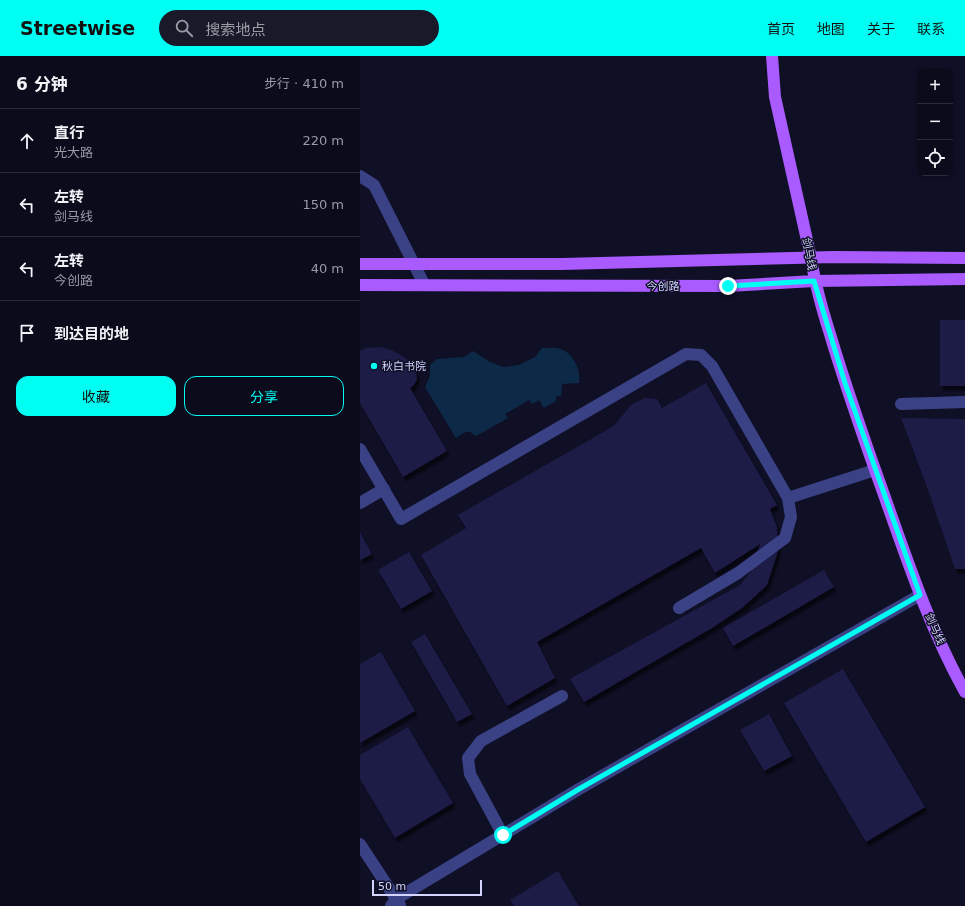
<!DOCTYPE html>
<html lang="zh">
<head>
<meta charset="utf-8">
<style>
  :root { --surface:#0b0b1c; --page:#191929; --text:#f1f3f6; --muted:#9a9ba3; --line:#2b2b3b; --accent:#00fff3 }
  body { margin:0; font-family:"DejaVu Sans","Noto Sans SC",sans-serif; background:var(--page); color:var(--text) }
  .controls { position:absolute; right:12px; top:12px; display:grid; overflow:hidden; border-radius:8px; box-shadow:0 2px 6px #0003 }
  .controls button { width:36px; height:36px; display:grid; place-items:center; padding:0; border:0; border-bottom:1px solid var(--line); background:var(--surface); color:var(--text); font:20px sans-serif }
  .scale { position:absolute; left:12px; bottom:10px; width:110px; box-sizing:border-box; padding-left:4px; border:2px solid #d4d5ff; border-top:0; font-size:11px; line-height:14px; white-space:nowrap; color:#d4d5ff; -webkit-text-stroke:3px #0f0f26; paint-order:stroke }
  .stop { position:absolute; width:12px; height:12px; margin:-9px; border:3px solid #00fff3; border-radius:50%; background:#fff }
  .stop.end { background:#00fff3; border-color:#fff; box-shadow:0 1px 4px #0008 }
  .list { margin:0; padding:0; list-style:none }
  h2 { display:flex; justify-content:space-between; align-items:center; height:52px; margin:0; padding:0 16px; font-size:17px }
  h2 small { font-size:13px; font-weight:400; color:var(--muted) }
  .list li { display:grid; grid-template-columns:26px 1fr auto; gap:12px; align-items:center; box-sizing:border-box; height:64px; padding:0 16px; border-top:1px solid var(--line) }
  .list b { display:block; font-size:15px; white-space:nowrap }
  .list p { margin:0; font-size:13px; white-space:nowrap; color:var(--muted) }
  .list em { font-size:13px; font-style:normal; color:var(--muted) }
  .actions { display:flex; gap:8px; padding:12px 16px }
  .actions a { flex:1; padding:9px 0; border:1px solid var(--accent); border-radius:12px; text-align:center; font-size:14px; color:var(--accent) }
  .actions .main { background:var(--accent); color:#111 }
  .icon { flex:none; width:22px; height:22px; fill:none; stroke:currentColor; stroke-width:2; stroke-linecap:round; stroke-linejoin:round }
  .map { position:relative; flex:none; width:605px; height:850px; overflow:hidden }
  header { display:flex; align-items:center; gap:24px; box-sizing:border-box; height:56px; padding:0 20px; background:var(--accent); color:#111 }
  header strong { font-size:19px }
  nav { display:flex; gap:22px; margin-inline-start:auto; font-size:14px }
  .search { width:280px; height:36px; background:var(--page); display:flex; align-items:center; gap:10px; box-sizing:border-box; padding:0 14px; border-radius:22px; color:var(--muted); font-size:15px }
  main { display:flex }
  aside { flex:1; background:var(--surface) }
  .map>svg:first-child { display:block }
  .water { fill:#0c2a48 }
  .building { fill:#1d1b47; filter:url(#shadow) }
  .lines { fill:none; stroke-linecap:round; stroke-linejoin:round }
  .minor { stroke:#3a4285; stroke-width:12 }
  .major { stroke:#a95bff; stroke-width:12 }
  .route { stroke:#00fff3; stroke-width:5 }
  .poi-dot { fill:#00fff3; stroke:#0f0f26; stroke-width:1.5 }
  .labels { text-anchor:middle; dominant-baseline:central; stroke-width:3; stroke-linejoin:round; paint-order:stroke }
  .street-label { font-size:11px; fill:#d4d5ff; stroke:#0f0f26 }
  .poi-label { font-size:11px; fill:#d4d5ff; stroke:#0f0f26; text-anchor:start }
</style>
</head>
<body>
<header>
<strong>Streetwise</strong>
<div class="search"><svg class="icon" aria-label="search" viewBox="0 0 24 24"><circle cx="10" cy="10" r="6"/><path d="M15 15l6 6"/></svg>搜索地点</div>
<nav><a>首页</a><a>地图</a><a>关于</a><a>联系</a></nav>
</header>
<main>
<aside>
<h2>6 分钟<small>步行 · 410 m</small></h2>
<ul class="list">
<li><svg class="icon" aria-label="ahead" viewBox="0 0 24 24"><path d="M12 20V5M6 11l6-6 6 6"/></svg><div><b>直行</b><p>光大路</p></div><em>220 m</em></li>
<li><svg class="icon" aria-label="left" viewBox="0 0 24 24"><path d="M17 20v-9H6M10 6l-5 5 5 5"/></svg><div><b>左转</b><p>剑马线</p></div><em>150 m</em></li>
<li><svg class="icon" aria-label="left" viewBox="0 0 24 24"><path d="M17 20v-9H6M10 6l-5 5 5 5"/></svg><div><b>左转</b><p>今创路</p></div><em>40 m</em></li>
<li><svg class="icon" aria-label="arrive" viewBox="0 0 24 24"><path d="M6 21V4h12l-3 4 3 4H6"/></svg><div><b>到达目的地</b></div></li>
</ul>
<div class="actions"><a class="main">收藏</a><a>分享</a></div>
</aside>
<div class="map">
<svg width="605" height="850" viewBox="0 0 605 850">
  <defs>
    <filter id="shadow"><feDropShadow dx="2.5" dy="4.5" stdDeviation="1" flood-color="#0009"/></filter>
  </defs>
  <rect width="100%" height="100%" fill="#0f0f26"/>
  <path class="water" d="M 182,292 C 188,292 196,291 201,293 C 214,298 221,314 219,327 L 202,328 L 201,340 L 196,340 L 196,345 L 184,352 L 179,344 L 172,348 L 169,344 L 145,358 L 148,362 L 116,380 L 110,376 L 105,376 L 96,382 L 65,331 L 70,320 L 70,309 L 77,303 L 104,301 L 113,295 L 130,306 L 143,311 L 159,309 L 175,301 Z"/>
  <path class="building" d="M 580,264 L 605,264 L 605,330 L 580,330 Z
    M 22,291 L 36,296 L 48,304 L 56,314 L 57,324 L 53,330 L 50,332 L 87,395 L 43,421 L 0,347 L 0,295 L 6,292 Z
    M 346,327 L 417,449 L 410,453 L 417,471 L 418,495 L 407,529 L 382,552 L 352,572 L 224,646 L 210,623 L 380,529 L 392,514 L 400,488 L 355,517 L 341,492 L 177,586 L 195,622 L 147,650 L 61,499 L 106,472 L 98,459 L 254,370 L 271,349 L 285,342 L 297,343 L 302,352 Z
    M 541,362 L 605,363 L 605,513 L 595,513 L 567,431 Z
    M 0,476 L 12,498 L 0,504 Z
    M 49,496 L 72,535 L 41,553 L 18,514 Z
    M 464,514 L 474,531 L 373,590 L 363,572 Z
    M 65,578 L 112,658 L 97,666 L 51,586 Z
    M 21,596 L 55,655 L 0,687 L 0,608 Z
    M 483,613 L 565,751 L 506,786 L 424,647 Z
    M 409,658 L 432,700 L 404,715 L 380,674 Z
    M 48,671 L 93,747 L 35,782 L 0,723 L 0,699 Z
    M 198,815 L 219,850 L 154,850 L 150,844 Z"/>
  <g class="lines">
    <path class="minor" d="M 0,120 L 14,129 L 64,228
      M 541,348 L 605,346
      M 0,393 L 41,463 L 326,298 L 341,299 L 352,310 L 428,442 L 431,461 L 425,482 L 378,517 L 319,552
      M 428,442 L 515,414
      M 0,447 L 24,433
      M 143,779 L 110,718 L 108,702 L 121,685 L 202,640
      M 0,788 L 40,849
      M 31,850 L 36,843 L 219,733 L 560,539"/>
    <path class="major" d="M 412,0 L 415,41 L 451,202 C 455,228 462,253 470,278 C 483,322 498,365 513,408 C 541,485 565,564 605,636
      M 0,208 L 202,208 L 474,201 L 605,202
      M 0,229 L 368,230 L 454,225 L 605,223"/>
  </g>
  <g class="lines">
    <path class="route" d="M 143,779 L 219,733 L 560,539 L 485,327 L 454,225 L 368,230"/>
  </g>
  <circle class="poi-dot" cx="14" cy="310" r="4"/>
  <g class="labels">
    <g class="street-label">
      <text transform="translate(449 198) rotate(79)">剑马线</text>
      <text x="303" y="230">今创路</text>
      <text transform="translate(575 573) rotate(66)">剑马线</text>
    </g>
    <g class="poi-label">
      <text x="22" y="310">秋白书院</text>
    </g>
  </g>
</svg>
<div class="controls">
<button>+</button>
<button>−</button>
<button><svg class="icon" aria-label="locate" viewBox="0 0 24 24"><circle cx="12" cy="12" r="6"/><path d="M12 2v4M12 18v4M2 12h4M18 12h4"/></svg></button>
</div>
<div class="scale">50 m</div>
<div class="stop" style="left:143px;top:779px"></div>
<div class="stop end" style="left:368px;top:230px"></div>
</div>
</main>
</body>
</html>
